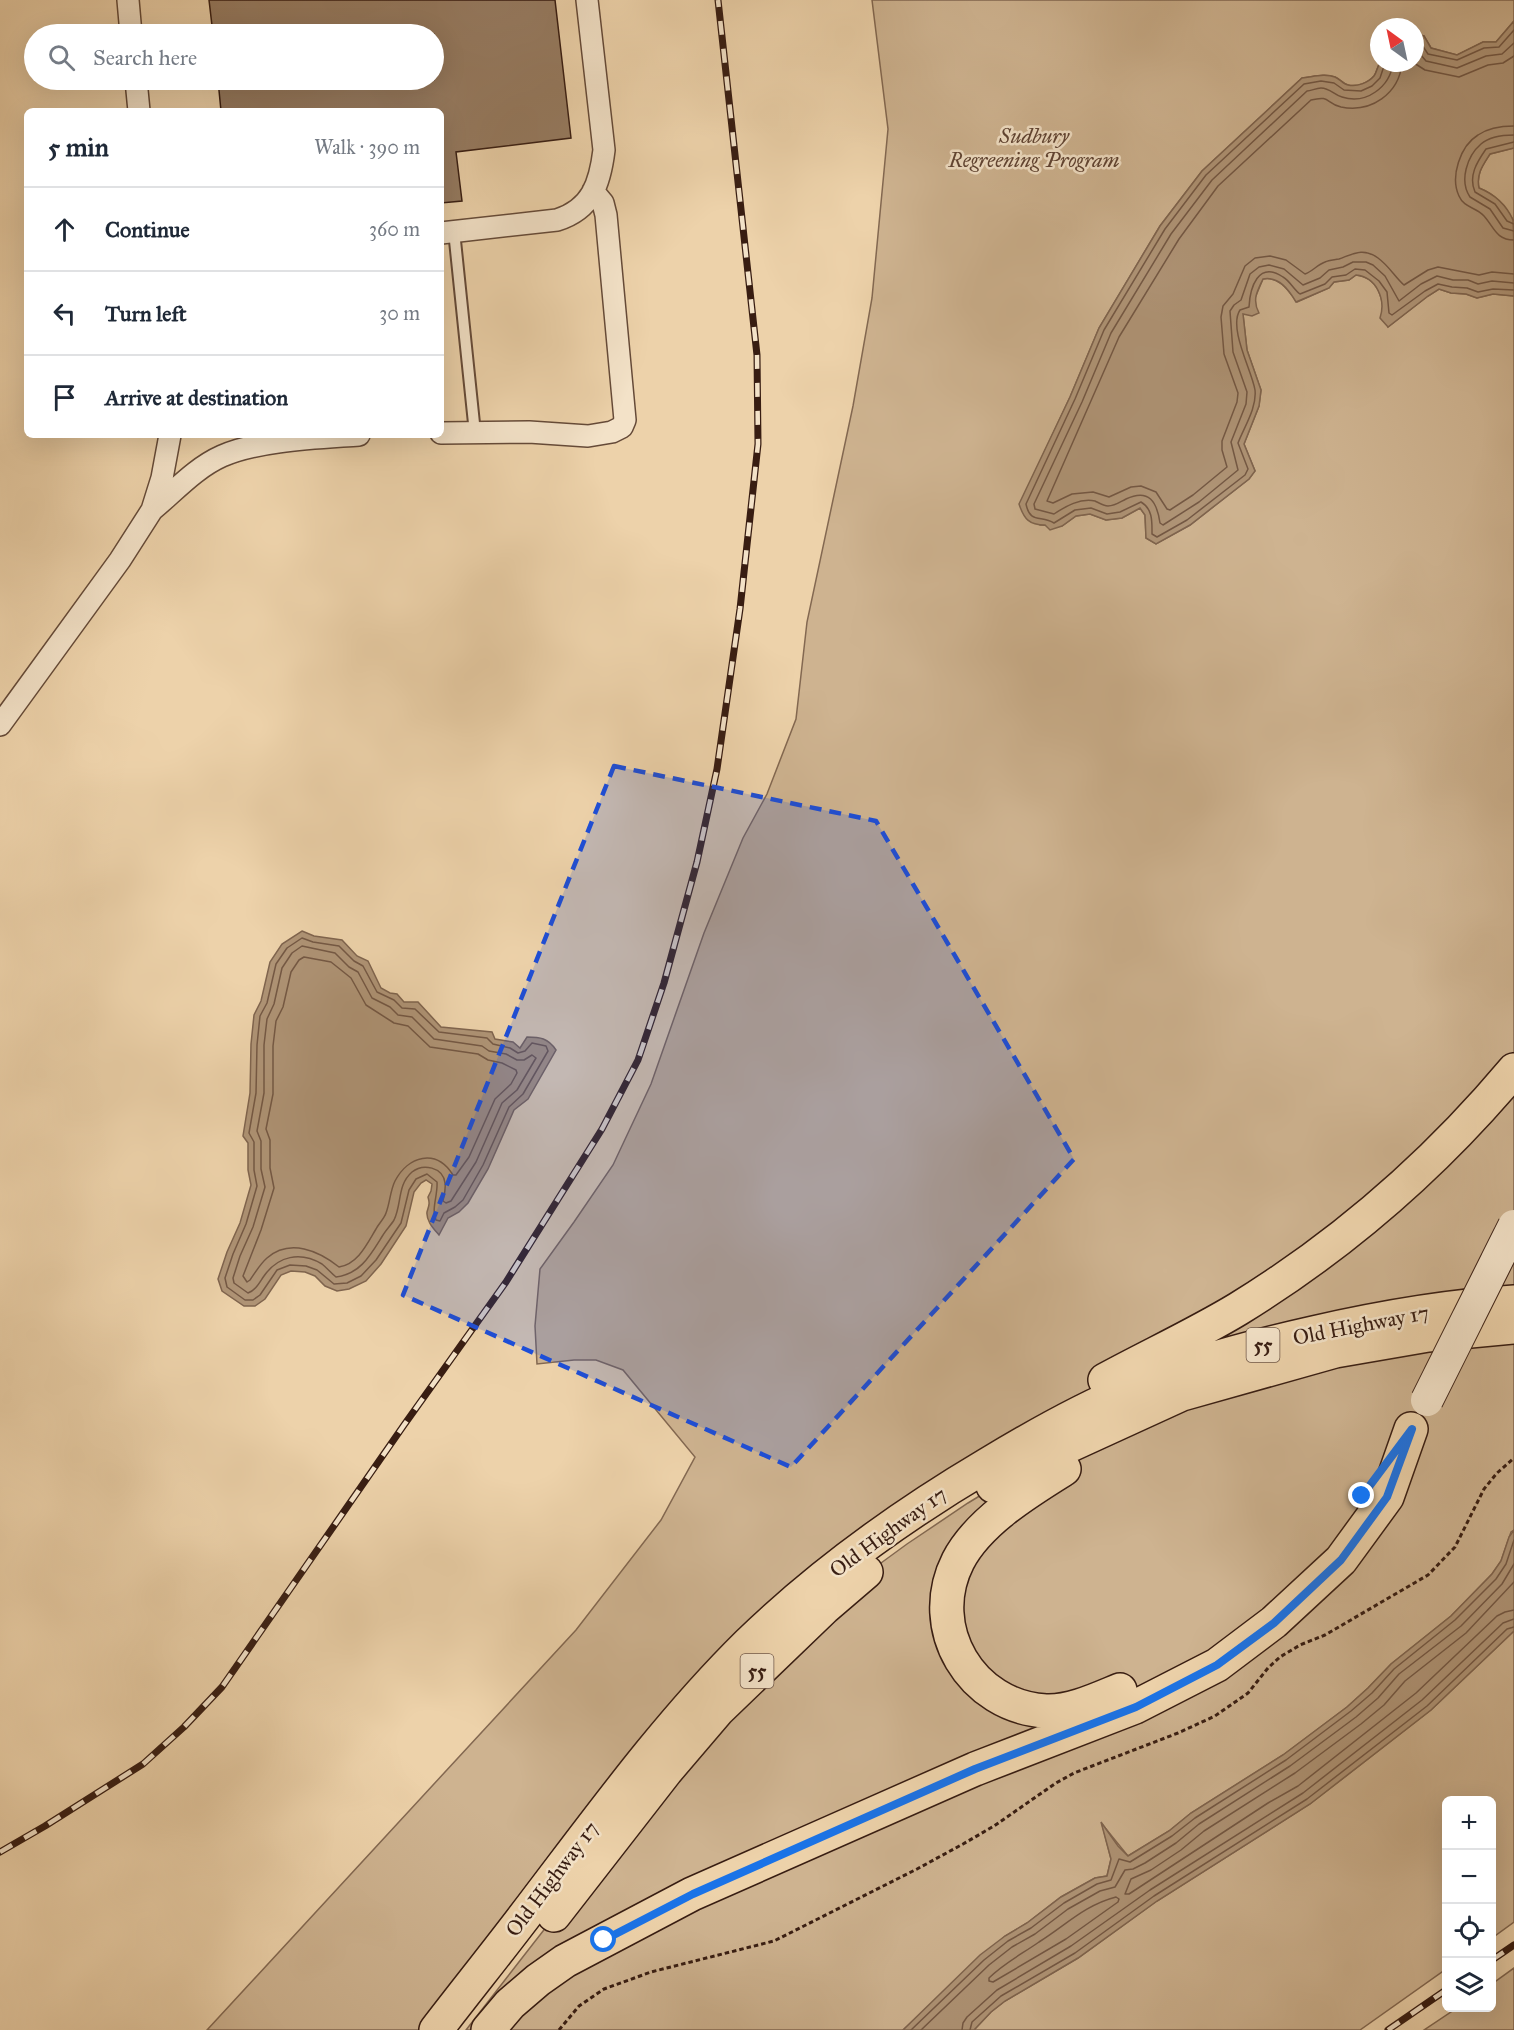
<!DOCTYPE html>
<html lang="en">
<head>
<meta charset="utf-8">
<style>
  :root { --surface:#fff; --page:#f2f2f3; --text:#1f2937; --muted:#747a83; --line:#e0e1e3 }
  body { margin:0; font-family:"IM FELL Great Primer",serif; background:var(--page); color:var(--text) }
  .controls { position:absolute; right:18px; bottom:18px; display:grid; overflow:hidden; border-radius:9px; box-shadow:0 6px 24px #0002 }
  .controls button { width:54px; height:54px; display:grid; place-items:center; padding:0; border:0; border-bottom:2px solid var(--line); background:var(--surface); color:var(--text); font:30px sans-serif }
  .compass { position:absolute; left:1370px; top:18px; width:54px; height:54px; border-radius:50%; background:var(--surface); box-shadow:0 6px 24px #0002; rotate:327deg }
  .stop { position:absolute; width:18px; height:18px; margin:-14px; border:4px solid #1a73e8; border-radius:50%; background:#fff }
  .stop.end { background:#1a73e8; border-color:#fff; box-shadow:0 2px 6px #0008 }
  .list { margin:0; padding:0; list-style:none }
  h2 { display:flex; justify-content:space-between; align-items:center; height:78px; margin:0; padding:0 24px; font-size:26px }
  h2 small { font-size:20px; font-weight:400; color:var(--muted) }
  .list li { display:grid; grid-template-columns:39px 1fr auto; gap:18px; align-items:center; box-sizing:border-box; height:84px; padding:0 24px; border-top:2px solid var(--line) }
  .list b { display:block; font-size:22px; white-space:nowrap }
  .list em { font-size:20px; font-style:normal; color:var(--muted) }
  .icon { flex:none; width:33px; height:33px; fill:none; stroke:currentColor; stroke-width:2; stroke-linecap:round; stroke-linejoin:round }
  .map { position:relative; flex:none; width:1514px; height:2030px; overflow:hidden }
  .search { position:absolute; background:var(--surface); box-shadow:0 6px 24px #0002; left:24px; top:24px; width:420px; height:66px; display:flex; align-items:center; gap:15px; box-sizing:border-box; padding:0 21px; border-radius:33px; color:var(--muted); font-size:22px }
  .panel { position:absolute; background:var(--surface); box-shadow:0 6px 24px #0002; left:24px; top:108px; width:420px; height:330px; border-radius:9px }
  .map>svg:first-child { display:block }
  .green { fill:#ceb390; stroke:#836851; stroke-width:1.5 }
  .water { fill:#af9476; stroke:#7f644e; stroke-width:1.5 }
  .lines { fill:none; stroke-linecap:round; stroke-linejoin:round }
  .shore { stroke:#745844; stroke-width:1.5 }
  .building { fill:#967b61; stroke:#381d12; stroke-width:1.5 }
  .lane-casing { stroke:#654a38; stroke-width:14 }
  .street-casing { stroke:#654a38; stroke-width:24 }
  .primary-casing { stroke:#381d12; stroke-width:36 }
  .path { stroke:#381d12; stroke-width:3; stroke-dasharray:4.5 3; stroke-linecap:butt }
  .lane { stroke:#f3e2c8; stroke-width:10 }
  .street { stroke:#f3e2c8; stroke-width:21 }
  .primary { stroke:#edd2aa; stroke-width:33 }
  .rail-casing { stroke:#381d12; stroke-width:7 }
  .rail { stroke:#f3e2c8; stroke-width:4.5; stroke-dasharray:14; stroke-linecap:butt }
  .secondary-bridge-casing { stroke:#381d12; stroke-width:34; stroke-linecap:butt }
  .secondary-bridge { stroke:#f3e2c8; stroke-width:32 }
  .route { stroke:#1a73e8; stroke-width:8 }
  .marked { fill:#1d4ed8; fill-opacity:0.2; stroke:#1d4ed8; stroke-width:4.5; stroke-dasharray:12 8; stroke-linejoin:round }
  .labels { text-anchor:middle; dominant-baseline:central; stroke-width:5; stroke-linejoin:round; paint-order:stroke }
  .shield { fill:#f3e2c8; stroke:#705849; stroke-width:1.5 }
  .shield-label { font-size:20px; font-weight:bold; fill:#381d12 }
  .park-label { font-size:21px; font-style:italic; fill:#5e4232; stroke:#f3e2c8 }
  .street-label { font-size:21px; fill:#381d12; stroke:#f3e2c8 }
</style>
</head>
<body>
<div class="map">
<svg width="1514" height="2030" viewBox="0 0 1514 2030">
  <rect width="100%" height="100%" fill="#edd2aa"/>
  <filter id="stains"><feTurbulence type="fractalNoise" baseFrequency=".00333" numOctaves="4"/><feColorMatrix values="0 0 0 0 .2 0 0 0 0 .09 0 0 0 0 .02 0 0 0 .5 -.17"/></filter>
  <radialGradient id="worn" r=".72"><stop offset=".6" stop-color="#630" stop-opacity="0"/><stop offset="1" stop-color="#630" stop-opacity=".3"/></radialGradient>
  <path class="green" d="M 872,0 L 1514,0 L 1514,21 L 1496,42 L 1483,42 L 1457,55 L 1431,48 L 1424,36 L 1415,34 L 1415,27 L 1379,27 L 1380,63 C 1377,67 1377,72 1374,76 C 1368,83 1357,87 1348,85 C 1343,84 1340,79 1335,77 C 1324,73 1313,77 1302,78 L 1202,171 L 1160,226 L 1099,328 L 1070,397 L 1020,504 L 1040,525 L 1062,526 L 1076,516 L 1090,514 L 1106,520 L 1122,518 L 1140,508 L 1145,515 L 1146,538 L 1156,544 L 1190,525 L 1249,479 L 1255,471 L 1244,444 L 1259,406 L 1261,390 L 1247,350 L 1243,314 L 1255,306 L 1255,298 L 1263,279 C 1279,276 1288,290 1297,302 L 1329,288 L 1334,282 L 1349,280 L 1356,275 C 1383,278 1382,306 1388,327 L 1428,296 L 1439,289 L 1451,293 L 1466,294 L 1477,298 L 1493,294 L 1514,296 L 1514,1300 L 1475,1303 L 928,1499 L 434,2030 L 207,2030 L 576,1630 L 661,1520 L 695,1457 L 623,1370 L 596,1360 L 574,1360 L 537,1364 L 535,1326 L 540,1269 L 574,1222 L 613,1165 L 651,1084 L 704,933 L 743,838 L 767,794 L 796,719 L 807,622 L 853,406 L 872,298 L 888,129 Z
    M 1514,148 L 1514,221 C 1504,206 1497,195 1479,188 C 1476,174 1483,165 1490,154 Z
    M 1514,1328 L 1514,1530 L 1511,1532 L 1501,1561 L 1492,1574 L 1451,1616 L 1391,1664 L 1368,1688 L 1347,1707 L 1283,1755 L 1191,1813 L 1169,1831 L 1128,1856 L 1102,1824 L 1111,1859 L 1107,1876 L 1095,1878 L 1061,1897 L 1027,1923 L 1005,1936 L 903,2030 L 466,2030 L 667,1772 L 855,1582 L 907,1544 L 968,1503 L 1014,1475 L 1182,1396 Z
    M 1514,1631 L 1514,1922 L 1492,1938 L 1492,1800 L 1446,1800 L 1446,1969 L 1360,2030 L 974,2030 L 991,2012 L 1005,2001 L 1078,1958 L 1157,1901 L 1310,1804 L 1431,1710 Z
    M 1514,1968 L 1514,2030 L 1424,2030 L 1457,2008 L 1492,2008 L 1492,1984 Z"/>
  <path class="water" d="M 1514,21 L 1514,148 L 1490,154 C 1483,165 1476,174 1479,188 C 1494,194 1506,204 1513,220 C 1514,229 1514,282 1514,296 L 1493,294 L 1477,298 L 1466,294 L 1451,293 L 1439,289 L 1428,296 L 1388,327 L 1380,318 C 1386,300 1377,277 1356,275 L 1349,280 L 1334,282 L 1329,288 L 1296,302 C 1289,290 1279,276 1263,279 C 1257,291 1252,300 1259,313 L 1252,316 L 1243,314 L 1247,350 L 1261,390 L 1259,406 L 1244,444 L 1255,471 L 1249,479 L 1190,525 L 1156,544 L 1146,538 L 1145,515 L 1140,508 L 1122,518 L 1106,520 L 1090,514 L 1076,516 L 1062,526 L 1050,530 L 1045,525 C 1029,525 1024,519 1019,504 L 1070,397 L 1099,328 L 1160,226 L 1202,171 L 1302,78 C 1313,77 1324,73 1335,77 C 1340,79 1343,84 1348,85 C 1357,87 1368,83 1374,76 C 1377,72 1377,67 1380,63 L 1415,63 L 1415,34 L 1424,36 L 1431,48 L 1457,55 L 1483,42 L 1496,42 Z
    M 302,931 L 314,936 L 342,940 L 357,956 L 368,961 L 381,988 L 390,993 L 397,994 L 404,1002 L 418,1002 L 441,1027 L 492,1032 L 495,1039 L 513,1042 L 520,1048 L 527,1037 C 540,1037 548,1038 556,1050 L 528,1099 L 514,1110 L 488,1169 L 468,1203 L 459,1212 L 448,1218 L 439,1235 C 434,1229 426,1221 427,1212 C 429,1205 430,1204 428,1197 L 431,1191 L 432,1184 L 426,1180 L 421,1183 L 414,1192 L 406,1226 L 381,1264 L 366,1281 L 349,1289 L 337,1291 L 325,1286 L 315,1276 L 305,1272 L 291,1271 L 281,1275 L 265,1299 L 255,1306 L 244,1306 L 222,1291 L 218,1279 L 227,1252 L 240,1223 L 251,1185 L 248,1170 L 248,1143 L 243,1136 L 250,1093 L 251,1044 L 254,1015 L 261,1001 L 270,962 L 282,944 Z
    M 1514,1530 L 1514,1631 L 1431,1710 L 1310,1804 L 1157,1901 L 1078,1958 L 1005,2001 L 991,2012 L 974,2030 L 903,2030 L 980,1955 L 1005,1936 L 1027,1923 L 1061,1897 L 1095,1878 L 1107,1876 L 1111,1859 L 1101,1822 L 1118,1846 L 1128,1856 L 1169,1831 L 1191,1813 L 1283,1755 L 1347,1707 L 1368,1688 L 1391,1664 L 1451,1616 L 1492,1574 L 1501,1561 L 1509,1537 Z"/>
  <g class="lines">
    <path class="shore" d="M 1415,40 L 1420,42 L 1428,54 L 1457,60 L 1484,48 L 1499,47 L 1514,30
      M 1415,48 L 1426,61 L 1457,68 L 1486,56 L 1502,54 L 1514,43
      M 1385,63 L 1380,78 L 1372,86 L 1361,91 L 1344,90 L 1334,83 L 1321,81 L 1304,84 L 1206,175 L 1165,229 L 1104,330 L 1075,399 L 1026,504 C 1030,524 1041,515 1054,523 L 1075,510 L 1091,508 L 1107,514 L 1120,512 L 1141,502 C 1153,509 1152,522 1152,534 L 1157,537 L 1187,520 L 1245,475 L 1248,469 L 1238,443 C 1244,427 1257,408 1255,390 C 1252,371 1228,328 1240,310 L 1249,307 C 1250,288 1258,260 1283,277 C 1290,281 1294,290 1300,294 L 1325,284 L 1332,277 L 1346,275 L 1355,269 L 1365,270 L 1379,281 L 1387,292 L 1389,313 L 1392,315 L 1425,291 L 1438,284 L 1452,287 L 1467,288 L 1478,292 L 1493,289 L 1514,290
      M 1393,63 C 1390,87 1366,105 1342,97 C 1334,95 1330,88 1321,88 C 1316,88 1311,91 1307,91 L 1212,180 L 1171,234 L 1111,333 L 1082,402 L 1034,504 L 1035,509 L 1054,514 C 1066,506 1080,498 1095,501 C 1099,503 1104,506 1108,506 C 1115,506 1120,502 1126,499 C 1149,488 1157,502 1160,523 L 1163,525 L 1199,502 L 1238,470 L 1231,442 L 1246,404 L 1247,392 L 1233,352 L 1230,311 L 1234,305 L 1241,300 L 1250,274 L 1259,267 L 1269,265 L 1284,269 L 1303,285 L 1320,278 L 1329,270 L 1343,267 L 1353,262 L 1366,262 L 1373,265 L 1385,276 L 1399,301 L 1421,284 L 1437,276 L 1453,280 L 1468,280 L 1478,284 L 1492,281 L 1514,283
      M 1402,63 C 1399,94 1371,113 1341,107 C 1325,103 1331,95 1311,100 L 1218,186 L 1179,239 L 1119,337 L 1047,501 L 1053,503 L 1072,494 L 1093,492 L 1109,497 L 1131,487 L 1141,486 L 1156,492 L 1167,509 L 1170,510 L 1193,495 L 1227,467 L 1222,450 L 1222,441 L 1237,402 L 1238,393 L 1224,354 L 1221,317 L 1223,306 L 1233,294 L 1245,266 L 1255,258 L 1270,256 L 1286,260 L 1305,274 C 1313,271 1317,265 1325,262 C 1329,260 1334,260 1339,259 C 1353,254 1363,247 1378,258 C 1389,266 1395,277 1404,285 L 1428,270 L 1438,267 L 1479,275 L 1492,272 L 1514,274
      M 1414,63 L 1425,70 L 1459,77 L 1488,65 L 1503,63 L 1514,56
      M 1514,126 C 1503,126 1488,128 1478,135 C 1460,146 1450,177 1459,196 C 1464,208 1476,207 1484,216 C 1494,227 1496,240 1514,240
      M 1514,135 C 1504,135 1489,137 1481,144 C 1467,156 1459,181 1470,197 L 1490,209 L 1503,228 L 1514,231
      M 1514,142 L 1486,149 C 1477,162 1468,176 1475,192 L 1495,204 L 1507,221 L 1514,224
      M 302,938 L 313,942 L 339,946 L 354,961 L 363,966 L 377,992 L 394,1000 L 402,1008 L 415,1009 L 439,1032 L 487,1038 L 493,1044 L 510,1048 L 518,1053 L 525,1051 L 532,1043 L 546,1046 L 548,1051 L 523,1094 L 509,1107 L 483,1165 L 463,1200 L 455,1207 L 444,1213 L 440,1221 L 436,1220 C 431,1209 438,1195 437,1182 L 427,1174 L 416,1179 L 409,1190 L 401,1223 L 376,1260 L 361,1276 L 347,1283 L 334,1284 L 317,1270 L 306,1266 L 290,1265 L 277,1270 L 260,1295 L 253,1300 L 245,1300 L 227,1287 L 225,1278 L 233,1254 L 246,1224 L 257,1186 L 254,1170 L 254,1142 L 249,1133 L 256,1093 L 257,1045 L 260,1016 L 267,1003 L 276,964 L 287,948 Z
      M 302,946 L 335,953 L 349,967 L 358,972 L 372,998 L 390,1007 L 398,1015 L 412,1017 L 434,1039 L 482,1046 L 489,1051 L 506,1054 L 517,1060 L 524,1060 L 532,1055 L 536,1058 L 517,1090 L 502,1103 L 476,1162 L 451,1201 L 446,1203 L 443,1201 C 444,1195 446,1189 445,1183 C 443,1167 423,1163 412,1172 C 397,1185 402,1204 394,1220 C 391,1225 386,1230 383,1235 C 371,1254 361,1274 336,1277 C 331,1273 327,1268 322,1264 C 300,1251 278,1256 264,1276 C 259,1283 256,1290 248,1293 L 234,1283 L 233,1278 L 240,1256 L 253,1227 L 265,1187 L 261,1169 L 261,1141 L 257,1131 L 264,1093 L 264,1045 L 267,1019 L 274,1004 L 282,968 L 292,953 Z
      M 304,957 L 331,962 L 351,978 L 366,1005 L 394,1023 L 408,1026 L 430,1047 L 478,1054 L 488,1060 L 502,1063 L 516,1070 L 517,1073 L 511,1084 L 495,1099 L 469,1157 L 456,1175 L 453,1175 C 436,1148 408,1156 395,1181 C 390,1191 390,1203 386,1213 C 384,1219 379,1223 376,1229 C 367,1244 358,1264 339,1267 C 319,1251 290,1238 267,1258 C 260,1264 255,1273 250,1280 L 247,1282 L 243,1276 L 261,1230 L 274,1188 L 270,1168 L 270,1140 L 266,1129 L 273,1094 L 273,1046 L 276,1021 L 283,1007 L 291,972 L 299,960 Z
      M 1514,1582 L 1466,1633 L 1405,1681 L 1384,1705 L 1361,1724 L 1295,1773 L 1204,1831 L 1181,1850 L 1151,1870 L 1131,1879 L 1125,1894 L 1129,1894 L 1268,1803 L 1298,1786 L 1416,1693 L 1497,1616 L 1505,1612 L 1514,1610
      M 1116,1897 L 1119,1899 L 1118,1902 L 1066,1939 L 993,1982 L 989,1981 L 989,1978 C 1004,1963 1022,1954 1039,1942 C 1066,1925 1085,1905 1116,1897 Z
      M 911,2030 L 984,1960 L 1008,1941 L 1031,1928 L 1064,1903 L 1097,1884 L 1111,1880 L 1119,1859 L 1130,1862 L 1172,1836 L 1195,1818 L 1286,1760 L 1351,1711 L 1372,1693 L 1394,1669 L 1455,1620 L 1496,1579 L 1506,1564 L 1514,1540
      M 921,2030 L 989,1965 L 1012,1947 L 1035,1934 L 1068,1909 L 1100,1891 L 1115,1887 L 1125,1870 L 1133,1869 L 1145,1863 L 1176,1843 L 1199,1824 L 1290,1766 L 1356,1717 L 1378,1698 L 1399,1674 L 1461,1626 L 1502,1584 L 1514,1564
      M 962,2030 L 963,2023 L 967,2017 L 997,1990 L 1071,1946 L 1150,1890 L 1303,1793 L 1422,1700 L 1503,1623 L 1514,1619
      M 970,2030 L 972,2022 L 1001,1996 L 1075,1953 L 1154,1896 L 1307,1799 L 1427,1706 L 1507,1629 L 1514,1627"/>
  </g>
  <path class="building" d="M 209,0 L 555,0 L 571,138 L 456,152 L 462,201 L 441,203 L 441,111 L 221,111 L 218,80 L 434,80 L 434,34 L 213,34 Z"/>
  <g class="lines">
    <defs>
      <path id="lane" d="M 454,231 L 475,433"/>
      <path id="street" d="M 128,0 L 131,34
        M 136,80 L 139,111
        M 441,233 L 557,220 C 592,209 600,183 604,150 L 587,0
        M 441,433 L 529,432 L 588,436 L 612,432 L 622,427 L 625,420 L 606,215 L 603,203 L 593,191
        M 152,510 C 174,492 195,468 222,456 C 258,440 318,438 359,435
        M 0,725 L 120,560 L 152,510 L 162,478 L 170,435"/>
      <path id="primary" d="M 1105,1380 C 1149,1356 1195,1335 1238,1309 C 1342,1245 1436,1163 1514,1070
        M 1064,1469 C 1027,1492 978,1522 958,1561 C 924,1628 971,1707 1046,1711 C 1071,1712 1098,1699 1120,1690
        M 993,1486 L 1064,1448 L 1182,1394 L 1335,1351 L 1428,1335 L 1514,1327
        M 554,1915 L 666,1771 L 718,1710 L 824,1608 L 866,1572
        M 436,2030 C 469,1987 503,1945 536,1901 C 603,1813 669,1722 748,1644 C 819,1575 901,1516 987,1465 C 1033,1437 1081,1410 1131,1389 C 1189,1363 1251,1347 1313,1333 C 1379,1318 1446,1306 1514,1302
        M 488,2030 L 510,2004 L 538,1980 L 565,1961 L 692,1894 L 975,1769 L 1135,1707 L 1217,1665 L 1274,1622 L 1341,1560 L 1387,1497 L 1411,1429"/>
    </defs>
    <use href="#lane" class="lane-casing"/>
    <use href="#street" class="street-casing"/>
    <use href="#primary" class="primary-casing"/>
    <path class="path" d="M 559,2030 L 579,2006 L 604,1989 L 651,1972 L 774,1941 L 917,1869 L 963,1844 L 994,1826 L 1056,1783 L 1074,1773 L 1178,1733 L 1215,1716 L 1248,1693 L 1268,1668 L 1280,1657 L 1300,1645 L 1325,1635 L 1428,1575 L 1455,1547 L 1484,1489 L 1497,1473 L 1514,1458"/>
    <use href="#lane" class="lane"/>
    <use href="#street" class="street"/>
    <use href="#primary" class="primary"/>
    <defs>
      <path id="rail" d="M 0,1852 L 45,1826 L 143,1764 L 184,1727 L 222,1687 L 404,1425 L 506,1282 L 602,1129 L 638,1060 L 664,983 L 697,862 L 717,769 L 740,609 L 758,444 L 757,355 L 718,0
        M 1492,1960 L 1514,1945
        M 1388,2030 L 1446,1990"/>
    </defs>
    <use href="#rail" class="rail-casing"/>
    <use href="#rail" class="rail"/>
    <defs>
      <path id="secondary-bridge" d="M 1427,1400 L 1514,1226"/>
    </defs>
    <use href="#secondary-bridge" class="secondary-bridge-casing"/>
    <use href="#secondary-bridge" class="secondary-bridge"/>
  </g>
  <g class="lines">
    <path class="route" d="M 604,1940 L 693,1894 L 975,1769 L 1136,1707 L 1217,1665 L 1274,1623 L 1341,1560 L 1387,1497 L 1412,1429 L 1362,1496"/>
  </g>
  <path class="marked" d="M 614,766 L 876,821 L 1074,1159 L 791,1467 L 403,1295 Z"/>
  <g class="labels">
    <g class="shield">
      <rect x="1246.5" y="1328" width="33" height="34" rx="4.5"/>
      <rect x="740.5" y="1654" width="33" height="34" rx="4.5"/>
    </g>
    <g class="shield-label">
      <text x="1263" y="1345">55</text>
      <text x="757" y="1671">55</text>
    </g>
    <g class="park-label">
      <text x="1034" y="136">Sudbury<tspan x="1034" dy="24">Regreening Program</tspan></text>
    </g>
    <g class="street-label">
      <text transform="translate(1361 1325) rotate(-11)">Old Highway 17</text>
      <text transform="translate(888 1532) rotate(-36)">Old Highway 17</text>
      <text transform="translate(552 1879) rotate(-53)">Old Highway 17</text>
    </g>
  </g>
  <rect width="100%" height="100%" filter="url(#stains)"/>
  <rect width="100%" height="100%" fill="url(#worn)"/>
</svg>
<div class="controls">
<button>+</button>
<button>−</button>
<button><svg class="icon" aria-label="locate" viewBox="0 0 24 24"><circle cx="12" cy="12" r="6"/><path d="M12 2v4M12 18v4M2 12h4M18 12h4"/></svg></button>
<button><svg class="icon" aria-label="layers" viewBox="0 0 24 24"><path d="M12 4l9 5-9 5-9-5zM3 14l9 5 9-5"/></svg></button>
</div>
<svg class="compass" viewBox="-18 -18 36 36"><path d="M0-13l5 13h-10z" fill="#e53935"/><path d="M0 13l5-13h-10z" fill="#747a83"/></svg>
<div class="stop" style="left:604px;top:1940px"></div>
<div class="stop end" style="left:1362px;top:1496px"></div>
<div class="search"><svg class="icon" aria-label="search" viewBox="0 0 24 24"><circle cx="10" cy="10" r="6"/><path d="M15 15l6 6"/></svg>Search here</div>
<section class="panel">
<h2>5 min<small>Walk · 390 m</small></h2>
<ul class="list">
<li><svg class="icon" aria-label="ahead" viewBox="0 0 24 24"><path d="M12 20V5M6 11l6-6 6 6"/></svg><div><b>Continue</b></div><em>360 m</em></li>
<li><svg class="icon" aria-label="left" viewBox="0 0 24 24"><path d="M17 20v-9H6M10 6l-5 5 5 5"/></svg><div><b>Turn left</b></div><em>30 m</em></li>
<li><svg class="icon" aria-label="arrive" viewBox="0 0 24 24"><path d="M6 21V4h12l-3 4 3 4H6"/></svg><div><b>Arrive at destination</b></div></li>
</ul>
</section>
</div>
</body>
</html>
